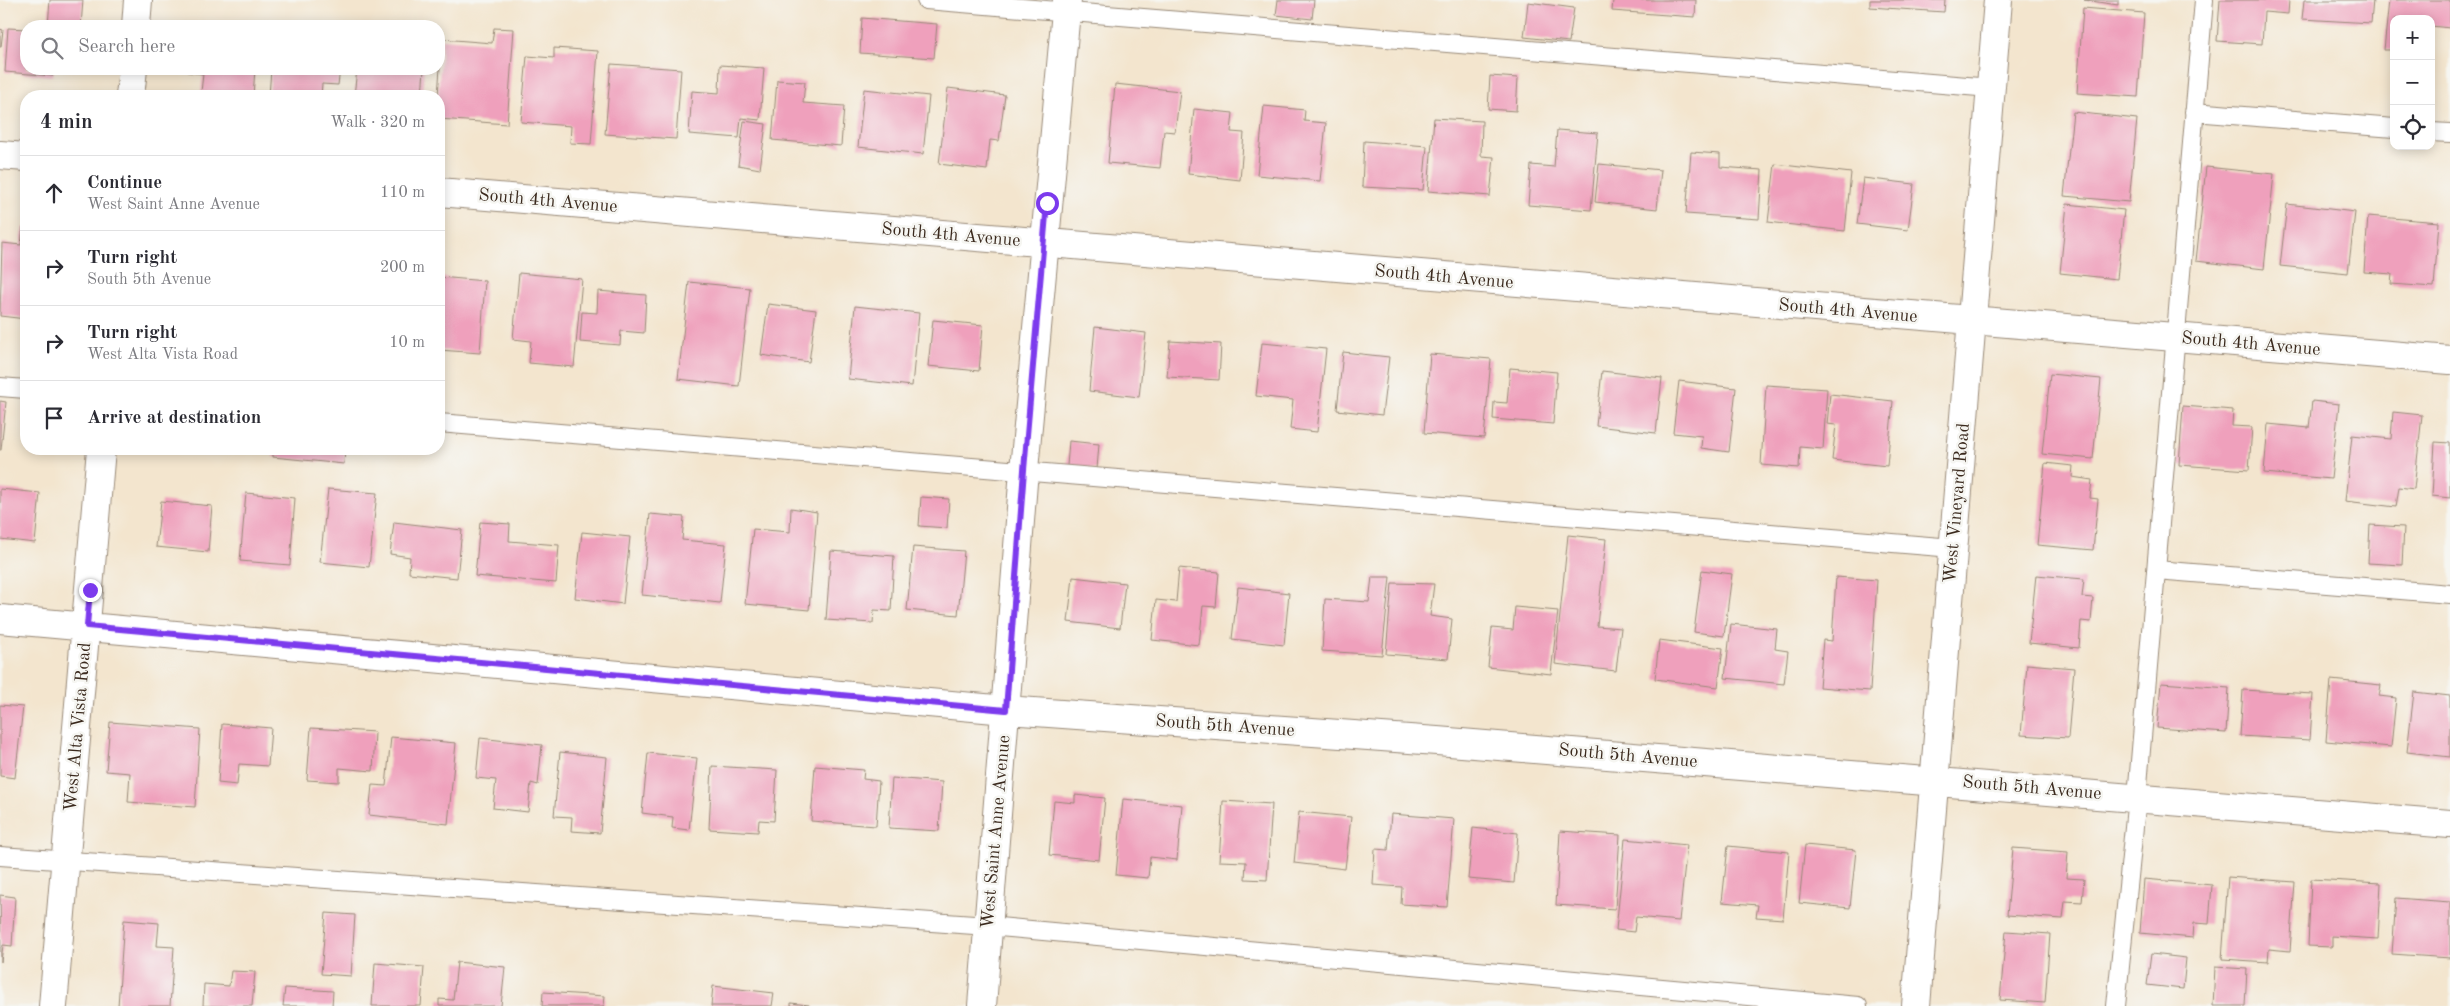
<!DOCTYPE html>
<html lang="en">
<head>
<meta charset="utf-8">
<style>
  :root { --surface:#fff; --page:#f2f2f3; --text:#2b2b33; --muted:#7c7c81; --line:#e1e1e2 }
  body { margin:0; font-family:"Old Standard TT",serif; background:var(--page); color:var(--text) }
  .controls { position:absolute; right:15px; top:15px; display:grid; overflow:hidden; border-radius:10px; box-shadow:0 2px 12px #0003 }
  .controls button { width:45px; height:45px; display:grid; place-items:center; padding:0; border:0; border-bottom:1px solid var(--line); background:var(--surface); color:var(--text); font:25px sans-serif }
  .stop { position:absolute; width:15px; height:15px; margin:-11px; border:4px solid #7c3aed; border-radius:50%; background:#fff }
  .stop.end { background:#7c3aed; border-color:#fff; box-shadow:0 1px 5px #0008 }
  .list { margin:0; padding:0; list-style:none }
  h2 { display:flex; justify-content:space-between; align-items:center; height:65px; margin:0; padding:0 20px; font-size:21px }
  h2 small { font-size:16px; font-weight:400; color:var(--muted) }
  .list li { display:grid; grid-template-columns:32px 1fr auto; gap:15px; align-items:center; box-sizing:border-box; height:75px; padding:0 20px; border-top:1px solid var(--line) }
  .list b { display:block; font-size:19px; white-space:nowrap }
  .list p { margin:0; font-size:16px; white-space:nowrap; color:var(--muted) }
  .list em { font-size:16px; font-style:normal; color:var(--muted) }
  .icon { flex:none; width:28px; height:28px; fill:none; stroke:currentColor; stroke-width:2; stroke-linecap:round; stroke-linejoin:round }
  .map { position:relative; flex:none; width:2450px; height:1006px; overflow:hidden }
  .search { position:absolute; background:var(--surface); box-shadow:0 2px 12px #0003; left:20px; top:20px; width:425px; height:55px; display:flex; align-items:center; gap:12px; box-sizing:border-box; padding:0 18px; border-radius:20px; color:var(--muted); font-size:19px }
  .panel { position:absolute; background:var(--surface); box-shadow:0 2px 12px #0003; left:20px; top:90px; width:425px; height:365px; border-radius:20px }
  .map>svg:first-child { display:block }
  .building { fill:#efa0bc }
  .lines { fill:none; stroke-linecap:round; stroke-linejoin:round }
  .lane-casing { stroke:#978876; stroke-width:20 }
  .street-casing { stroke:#978876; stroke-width:30 }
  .lane { stroke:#fff; stroke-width:18 }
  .street { stroke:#fff; stroke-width:28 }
  .route { stroke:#7c3aed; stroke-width:6 }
  .labels { text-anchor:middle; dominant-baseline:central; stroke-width:5; stroke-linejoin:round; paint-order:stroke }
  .street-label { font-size:18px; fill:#3b2a1e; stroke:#f6f6f2 }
</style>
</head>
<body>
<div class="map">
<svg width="2450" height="1006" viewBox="0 0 2450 1006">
  <rect width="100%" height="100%" fill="#f6f6f2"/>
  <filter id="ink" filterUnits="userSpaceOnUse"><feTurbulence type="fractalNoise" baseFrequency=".02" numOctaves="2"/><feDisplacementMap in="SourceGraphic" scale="10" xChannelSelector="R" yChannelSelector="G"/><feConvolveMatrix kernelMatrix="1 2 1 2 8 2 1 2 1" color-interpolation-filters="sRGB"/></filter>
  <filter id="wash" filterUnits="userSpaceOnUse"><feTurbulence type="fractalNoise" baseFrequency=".0096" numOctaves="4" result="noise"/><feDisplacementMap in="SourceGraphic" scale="20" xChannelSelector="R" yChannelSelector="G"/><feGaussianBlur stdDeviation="1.12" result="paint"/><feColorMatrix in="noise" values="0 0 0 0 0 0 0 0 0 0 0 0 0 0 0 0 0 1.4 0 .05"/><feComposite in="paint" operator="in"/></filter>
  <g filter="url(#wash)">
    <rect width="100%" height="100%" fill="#f3e5ce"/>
    <g id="blocks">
      <path class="building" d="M 50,0 L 83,0 L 81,26 L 48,26 Z
        M 1278,0 L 1314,0 L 1312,19 L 1276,15 Z
        M 1613,0 L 1696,0 L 1695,17 L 1612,11 Z
        M 1870,0 L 1945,0 L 1944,12 L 1870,7 Z
        M 2084,0 L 2118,0 L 2118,5 Z
        M 2220,0 L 2289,0 L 2288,14 L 2264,12 L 2262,44 L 2217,41 Z
        M 2304,0 L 2373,0 L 2371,23 L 2302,19 Z
        M 2389,0 L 2450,0 L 2450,28 L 2431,26 L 2431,19 L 2394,19 L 2394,50 L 2384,50 Z
        M 1528,2 L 1574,8 L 1569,42 L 1524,37 Z
        M 2083,8 L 2144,13 L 2138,97 L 2077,93 Z
        M 862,18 L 937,24 L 934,58 L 860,53 Z
        M 8,28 L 26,29 L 26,69 L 54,69 L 53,76 L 5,72 Z
        M 494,28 L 514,29 L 507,124 L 439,119 L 438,96 L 442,39 L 492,43 Z
        M 0,29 L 3,30 L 1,47 L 0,47 Z
        M 554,48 L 598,51 L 591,144 L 570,143 L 571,126 L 521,122 L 527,56 L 554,58 Z
        M 611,64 L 681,69 L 676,139 L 605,134 Z
        M 720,65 L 764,68 L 760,120 L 741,118 L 739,138 L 689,134 L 692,91 L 719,93 Z
        M 187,69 L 255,69 L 253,96 L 201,92 L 203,74 L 187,72 Z
        M 271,69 L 340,69 L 338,85 L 322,84 L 321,96 L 269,96 Z
        M 357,69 L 424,69 L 422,96 L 354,96 Z
        M 1490,76 L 1518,78 L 1516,111 L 1488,109 Z
        M 777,80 L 805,82 L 803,103 L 844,106 L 841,146 L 772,140 Z
        M 1115,84 L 1180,91 L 1175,132 L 1164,131 L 1160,168 L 1108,163 Z
        M 948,88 L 1005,95 L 999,141 L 990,140 L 987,170 L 939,164 Z
        M 864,89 L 929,96 L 923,154 L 858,147 Z
        M 1264,106 L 1305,110 L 1304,121 L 1326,123 L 1320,181 L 1257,175 Z
        M 1194,109 L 1233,113 L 1231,132 L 1244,133 L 1240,180 L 1188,174 Z
        M 2073,112 L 2137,119 L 2129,202 L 2064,196 Z
        M 1434,118 L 1482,121 L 1481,156 L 1494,157 L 1490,196 L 1428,191 Z
        M 744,121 L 766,124 L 760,169 L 738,165 Z
        M 1557,130 L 1598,133 L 1591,210 L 1528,205 L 1531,165 L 1554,167 Z
        M 1364,141 L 1427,146 L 1423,190 L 1362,187 Z
        M 1691,152 L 1720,154 L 1720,167 L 1762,170 L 1759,219 L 1686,214 Z
        M 1599,164 L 1661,170 L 1657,209 L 1595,202 Z
        M 1775,164 L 1851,173 L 1845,231 L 1768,222 Z
        M 2206,167 L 2274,174 L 2264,269 L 2196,261 Z
        M 1863,178 L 1914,184 L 1908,230 L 1857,224 Z
        M 2067,204 L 2124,210 L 2117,279 L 2060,273 Z
        M 2287,204 L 2355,212 L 2348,273 L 2280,266 Z
        M 2368,216 L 2439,222 L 2434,287 L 2391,284 L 2392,274 L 2364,272 Z
        M 23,227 L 26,227 L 26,319 L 0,316 L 2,243 L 21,245 Z
        M 519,273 L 582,279 L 574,367 L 529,363 L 531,341 L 513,339 Z
        M 439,277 L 485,281 L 480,353 L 439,350 Z
        M 689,282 L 750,288 L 739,386 L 678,379 Z
        M 598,291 L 646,295 L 644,333 L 621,331 L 620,345 L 580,342 L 582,312 L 597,313 Z
        M 768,304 L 816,310 L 809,362 L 761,355 Z
        M 855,306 L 919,313 L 912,386 L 848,379 Z
        M 933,320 L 983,325 L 979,371 L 928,366 Z
        M 1095,327 L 1146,333 L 1139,397 L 1089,391 Z
        M 1170,341 L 1221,344 L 1219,380 L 1167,377 Z
        M 1262,343 L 1326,349 L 1317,432 L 1290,429 L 1293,400 L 1256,396 Z
        M 1343,352 L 1389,357 L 1382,415 L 1337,410 Z
        M 1430,354 L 1491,359 L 1484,438 L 1424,433 Z
        M 1510,368 L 1557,372 L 1553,424 L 1493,419 L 1494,402 L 1507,403 Z
        M 1602,371 L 1662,378 L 1656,433 L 1596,426 Z
        M 2050,374 L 2101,379 L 2093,459 L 2042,454 Z
        M 1679,381 L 1736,388 L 1729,452 L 1701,448 L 1702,436 L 1673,433 Z
        M 1766,385 L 1827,389 L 1823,449 L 1800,447 L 1799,468 L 1761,465 Z
        M 1830,394 L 1893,401 L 1887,466 L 1832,460 L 1836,425 L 1827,424 Z
        M 0,401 L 6,402 L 1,450 L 0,450 Z
        M 2312,401 L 2339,404 L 2331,479 L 2264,473 L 2268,424 L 2309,428 Z
        M 2183,406 L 2233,410 L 2232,426 L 2252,427 L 2249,470 L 2179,465 Z
        M 2393,412 L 2422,415 L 2414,489 L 2399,487 L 2396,507 L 2345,501 L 2352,435 L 2391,439 Z
        M 1069,441 L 1099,444 L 1097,469 L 1067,466 Z
        M 2435,442 L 2450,443 L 2450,498 L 2432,496 Z
        M 273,449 L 345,449 L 344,464 L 273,457 Z
        M 2045,463 L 2073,466 L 2072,477 L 2092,480 L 2090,498 L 2098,499 L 2093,550 L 2037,545 Z
        M 0,489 L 40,493 L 35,543 L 0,539 Z
        M 328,489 L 377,493 L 369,567 L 320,562 Z
        M 246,493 L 295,498 L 290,565 L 240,561 Z
        M 921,497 L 949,499 L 947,528 L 919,526 Z
        M 161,501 L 212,506 L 208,552 L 156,547 Z
        M 791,508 L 817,512 L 809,610 L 745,604 L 753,529 L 790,532 Z
        M 650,514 L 684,517 L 682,540 L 726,544 L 720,603 L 642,595 Z
        M 394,522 L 462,530 L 457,578 L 409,573 L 410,557 L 390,554 Z
        M 480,522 L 510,524 L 509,541 L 559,545 L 556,583 L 475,576 Z
        M 2370,525 L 2404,527 L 2402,565 L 2368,563 Z
        M 582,532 L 630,537 L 623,604 L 575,598 Z
        M 1568,535 L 1606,539 L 1597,626 L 1621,628 L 1616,671 L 1555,664 Z
        M 913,547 L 964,551 L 958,615 L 907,610 Z
        M 831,551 L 894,556 L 891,611 L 874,610 L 873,623 L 826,620 Z
        M 1179,568 L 1219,572 L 1216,607 L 1203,606 L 1199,645 L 1152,640 L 1156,600 L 1176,602 Z
        M 1702,570 L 1732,574 L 1724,636 L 1694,632 Z
        M 2036,575 L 2084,579 L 2082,597 L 2093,598 L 2091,622 L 2081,621 L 2079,648 L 2029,643 Z
        M 1073,577 L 1125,583 L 1120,628 L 1068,622 Z
        M 1372,577 L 1390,577 L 1382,655 L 1322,651 L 1325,599 L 1369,602 Z
        M 1836,577 L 1877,580 L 1870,691 L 1819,687 L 1823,640 L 1832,641 Z
        M 1392,583 L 1434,584 L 1430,616 L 1452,619 L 1448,659 L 1386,654 Z
        M 1238,587 L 1289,593 L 1284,645 L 1232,639 Z
        M 1515,607 L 1558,611 L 1551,674 L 1488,667 L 1492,628 L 1513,630 Z
        M 1731,624 L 1777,629 L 1775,649 L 1788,651 L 1784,684 L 1725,678 Z
        M 1659,640 L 1723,648 L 1718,687 L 1655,679 Z
        M 2027,664 L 2074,668 L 2068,738 L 2021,735 Z
        M 2331,680 L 2381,685 L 2379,696 L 2396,698 L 2391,747 L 2326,741 Z
        M 2161,683 L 2229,688 L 2226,733 L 2157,728 Z
        M 2243,690 L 2313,694 L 2310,740 L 2240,736 Z
        M 2414,692 L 2450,696 L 2450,757 L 2407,752 Z
        M 0,705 L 23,707 L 15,778 L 0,776 Z
        M 110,722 L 200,729 L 195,807 L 128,802 L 130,773 L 106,771 Z
        M 222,724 L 271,728 L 268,766 L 239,764 L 237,785 L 218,783 Z
        M 311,728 L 375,732 L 373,771 L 339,768 L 339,782 L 307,780 Z
        M 391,737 L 456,743 L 448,824 L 369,815 L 372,785 L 386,786 Z
        M 480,738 L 542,745 L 538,785 L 531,783 L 528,812 L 493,808 L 496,780 L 476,778 Z
        M 560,752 L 607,757 L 600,833 L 571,831 L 572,817 L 554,816 Z
        M 648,753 L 697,758 L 689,830 L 672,828 L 673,817 L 642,813 Z
        M 712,766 L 777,770 L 774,821 L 759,820 L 758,832 L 709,829 Z
        M 815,766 L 864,770 L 863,779 L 879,781 L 876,826 L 811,821 Z
        M 892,778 L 942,782 L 939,831 L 889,828 Z
        M 1075,795 L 1105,798 L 1099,860 L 1049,855 L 1054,801 L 1075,803 Z
        M 1123,799 L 1182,805 L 1177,860 L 1150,857 L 1148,878 L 1116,875 Z
        M 1223,801 L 1272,804 L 1267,880 L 1245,879 L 1246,862 L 1219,861 Z
        M 1299,812 L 1351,817 L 1345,869 L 1294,863 Z
        M 1391,814 L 1454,819 L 1447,907 L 1401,904 L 1402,887 L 1373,885 L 1375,849 L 1388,850 Z
        M 1473,828 L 1518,833 L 1514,883 L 1468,879 Z
        M 1560,831 L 1620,835 L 1615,909 L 1556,905 Z
        M 1625,839 L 1687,845 L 1679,921 L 1636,917 L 1634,932 L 1616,930 Z
        M 1805,845 L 1856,850 L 1850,908 L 1799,903 Z
        M 1728,846 L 1789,852 L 1783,919 L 1756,917 L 1758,905 L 1722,902 Z
        M 2013,848 L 2068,852 L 2066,878 L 2084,879 L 2082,902 L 2065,901 L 2063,919 L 2007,915 Z
        M 2228,877 L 2295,882 L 2290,951 L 2269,949 L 2268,962 L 2222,959 Z
        M 2144,879 L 2212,885 L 2209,924 L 2194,923 L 2193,938 L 2140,933 Z
        M 2311,879 L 2381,883 L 2378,939 L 2332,936 L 2332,947 L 2308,946 Z
        M 0,895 L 15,897 L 12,946 L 3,945 L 1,962 Z
        M 2396,898 L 2450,902 L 2450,958 L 2392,954 Z
        M 326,913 L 355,915 L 351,976 L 321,974 Z
        M 124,920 L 159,923 L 157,946 L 174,947 L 170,1006 L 118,1006 Z
        M 2006,931 L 2050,934 L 2045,1003 L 2000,1000 Z
        M 2151,954 L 2186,958 L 2183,989 L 2147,985 Z
        M 457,962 L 505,967 L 501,1006 L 439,1006 L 439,999 L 453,1000 Z
        M 375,963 L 424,967 L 421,1006 L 372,1006 Z
        M 2215,967 L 2247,969 L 2245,1006 L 2213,1006 Z
        M 231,971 L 255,972 L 252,1006 L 203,1006 L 204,984 L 229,986 Z
        M 713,986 L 774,993 L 772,1006 L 711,1006 Z
        M 285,988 L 333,991 L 332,1006 L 283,1006 Z
        M 543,992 L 605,996 L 604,1006 L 542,1006 Z
        M 791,1003 L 809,1005 L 809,1006 L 791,1006 Z"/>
    </g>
  </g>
  <g filter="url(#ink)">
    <use href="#blocks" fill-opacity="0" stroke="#978876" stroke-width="1"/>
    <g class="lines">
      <defs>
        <path id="lane" d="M 926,0 L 1991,88
          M 2194,112 L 2394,128
          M 2431,132 L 2450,133
          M 0,387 L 26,389
          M 439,423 L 1953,548
          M 2156,570 L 2450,594
          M 0,856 L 988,926 L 1858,1006
          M 2116,1006 L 2137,797 L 2204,0"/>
        <path id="street" d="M 136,26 L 138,0
          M 130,96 L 133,69
          M 0,155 L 26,157
          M 439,192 L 2450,360
          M 0,619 L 1006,710 L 1437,741 L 2450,824
          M 53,1006 L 101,449
          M 982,1006 L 1024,470 L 1067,0
          M 1916,1006 L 1998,0"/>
      </defs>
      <use href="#lane" class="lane-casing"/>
      <use href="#street" class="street-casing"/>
      <use href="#lane" class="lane"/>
      <use href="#street" class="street"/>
    </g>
  </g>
  <g class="lines" filter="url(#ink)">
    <path class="route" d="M 90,590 L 87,626 L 1006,710 L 1024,470 L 1047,203"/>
  </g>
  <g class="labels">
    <g class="street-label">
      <text transform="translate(548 201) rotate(5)">South 4th Avenue</text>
      <text transform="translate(951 235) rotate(5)">South 4th Avenue</text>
      <text transform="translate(1444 277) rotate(5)">South 4th Avenue</text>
      <text transform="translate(1848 311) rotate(5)">South 4th Avenue</text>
      <text transform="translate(2251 344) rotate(5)">South 4th Avenue</text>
      <text transform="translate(1957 503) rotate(-85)">West Vineyard Road</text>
      <text transform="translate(1225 726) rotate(4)">South 5th Avenue</text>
      <text transform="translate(78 727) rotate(-85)">West Alta Vista Road</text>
      <text transform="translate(1628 756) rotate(5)">South 5th Avenue</text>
      <text transform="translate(2032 788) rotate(5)">South 5th Avenue</text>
      <text transform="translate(996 832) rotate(-85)">West Saint Anne Avenue</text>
    </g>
  </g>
</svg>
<div class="controls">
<button>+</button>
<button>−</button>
<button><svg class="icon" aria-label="locate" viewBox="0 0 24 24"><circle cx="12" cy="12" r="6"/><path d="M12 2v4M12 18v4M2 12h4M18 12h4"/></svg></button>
</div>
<div class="stop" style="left:1047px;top:203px"></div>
<div class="stop end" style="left:90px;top:590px"></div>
<div class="search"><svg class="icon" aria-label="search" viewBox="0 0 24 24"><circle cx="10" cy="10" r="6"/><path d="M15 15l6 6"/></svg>Search here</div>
<section class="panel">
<h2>4 min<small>Walk · 320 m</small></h2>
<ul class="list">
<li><svg class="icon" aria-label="ahead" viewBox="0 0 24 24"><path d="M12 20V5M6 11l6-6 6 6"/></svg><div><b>Continue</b><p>West Saint Anne Avenue</p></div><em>110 m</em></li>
<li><svg class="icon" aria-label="right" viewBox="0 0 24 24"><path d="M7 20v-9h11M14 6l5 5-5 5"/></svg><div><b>Turn right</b><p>South 5th Avenue</p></div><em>200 m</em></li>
<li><svg class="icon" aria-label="right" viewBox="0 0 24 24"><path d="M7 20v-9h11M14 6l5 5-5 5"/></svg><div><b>Turn right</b><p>West Alta Vista Road</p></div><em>10 m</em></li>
<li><svg class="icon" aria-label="arrive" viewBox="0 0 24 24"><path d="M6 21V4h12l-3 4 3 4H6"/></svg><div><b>Arrive at destination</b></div></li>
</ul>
</section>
</div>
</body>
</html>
